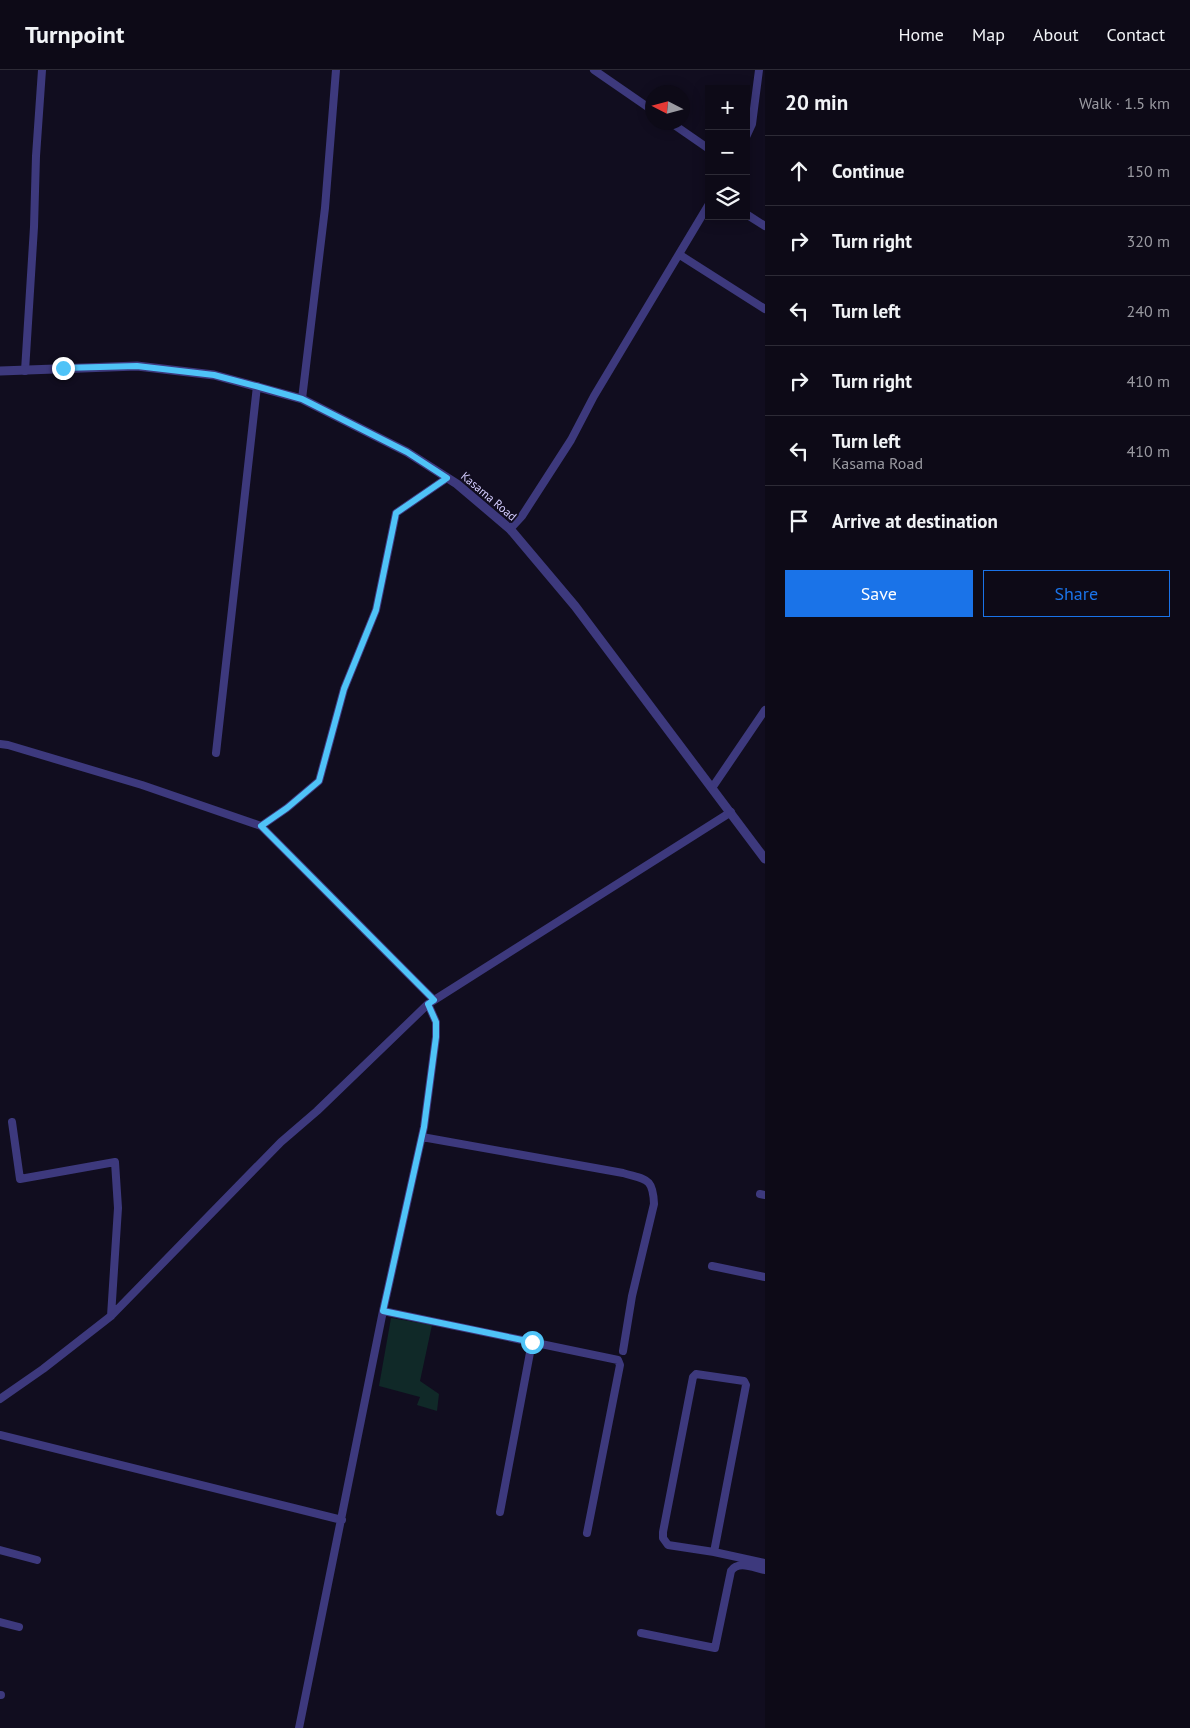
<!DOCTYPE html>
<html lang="en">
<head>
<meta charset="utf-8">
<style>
  :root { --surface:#0d0a17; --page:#1b1824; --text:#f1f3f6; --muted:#9a9aa1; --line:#2d2b36; --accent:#1a73e8 }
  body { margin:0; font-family:"PT Sans",sans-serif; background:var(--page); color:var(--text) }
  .controls { position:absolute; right:15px; top:15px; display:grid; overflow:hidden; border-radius:0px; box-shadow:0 2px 12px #0003 }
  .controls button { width:45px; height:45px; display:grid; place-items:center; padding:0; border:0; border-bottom:1px solid var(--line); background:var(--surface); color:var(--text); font:25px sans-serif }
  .compass { position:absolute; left:645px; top:15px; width:45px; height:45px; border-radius:50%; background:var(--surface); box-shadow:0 2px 12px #0003; rotate:276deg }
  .stop { position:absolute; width:15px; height:15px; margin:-11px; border:4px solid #4fc3f7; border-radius:50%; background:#fff }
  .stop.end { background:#4fc3f7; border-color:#fff; box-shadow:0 1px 5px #0008 }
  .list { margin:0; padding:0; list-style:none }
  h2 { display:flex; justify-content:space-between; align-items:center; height:65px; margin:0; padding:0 20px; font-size:21px }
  h2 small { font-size:16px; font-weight:400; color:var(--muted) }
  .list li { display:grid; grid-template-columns:32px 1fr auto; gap:15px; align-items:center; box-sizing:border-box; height:70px; padding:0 20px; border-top:1px solid var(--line) }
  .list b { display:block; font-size:19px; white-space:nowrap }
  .list p { margin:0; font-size:16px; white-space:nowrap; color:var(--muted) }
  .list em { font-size:16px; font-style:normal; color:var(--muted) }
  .actions { display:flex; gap:10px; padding:15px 20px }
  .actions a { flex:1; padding:11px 0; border:1px solid var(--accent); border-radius:0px; text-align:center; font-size:18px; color:var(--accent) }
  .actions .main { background:var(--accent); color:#fff }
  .icon { flex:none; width:28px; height:28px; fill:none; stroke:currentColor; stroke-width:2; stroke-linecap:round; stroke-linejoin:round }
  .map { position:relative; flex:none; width:765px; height:1658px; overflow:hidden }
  header { display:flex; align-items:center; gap:30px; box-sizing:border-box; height:70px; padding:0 25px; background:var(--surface); border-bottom:1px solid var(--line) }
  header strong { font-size:24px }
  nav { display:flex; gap:28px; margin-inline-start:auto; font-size:18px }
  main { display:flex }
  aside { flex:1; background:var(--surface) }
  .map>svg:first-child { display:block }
  .green { fill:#102928 }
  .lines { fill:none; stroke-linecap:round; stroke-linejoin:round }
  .minor { stroke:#3d397d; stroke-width:8 }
  .tertiary { stroke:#3d397d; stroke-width:9 }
  .route { stroke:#4fc3f7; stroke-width:6 }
  .labels { text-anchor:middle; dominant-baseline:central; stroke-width:4; stroke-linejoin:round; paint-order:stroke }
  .street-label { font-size:12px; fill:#d3ccfe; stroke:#110d1f }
</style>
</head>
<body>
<header>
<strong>Turnpoint</strong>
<nav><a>Home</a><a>Map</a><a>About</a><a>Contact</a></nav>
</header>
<main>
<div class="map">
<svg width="765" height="1658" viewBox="0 0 765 1658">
  <rect width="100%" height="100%" fill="#110d1f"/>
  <path class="green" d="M 391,1248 L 432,1255 L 420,1311 L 439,1324 L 437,1341 L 417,1335 L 420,1327 L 379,1316 Z"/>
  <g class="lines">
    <path class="minor" d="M 594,0 L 652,40
      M 670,52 L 709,79
      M 746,67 L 752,54 L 759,0
      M 746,144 L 765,156
      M 680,185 L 765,239
      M 25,301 L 34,157 L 36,86 L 42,0
      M 302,329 L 325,138 L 336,0
      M 510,459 L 522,446 L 571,370 L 594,326 L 709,134
      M 0,674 L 8,675 L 142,715 L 261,756 L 287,738 L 319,711 L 344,619 L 376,540 L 396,443 L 447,408
      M 216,683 L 257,316
      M 712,718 L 765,640
      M 261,756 L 434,930
      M 12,1052 L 20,1109 L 115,1092 L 118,1138 L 111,1246
      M 422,1067 L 623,1103 C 646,1110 653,1107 654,1134 L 632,1226 L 623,1281
      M 760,1124 L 765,1125
      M 712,1196 L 765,1207
      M 383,1241 L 618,1290 L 620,1295 L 587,1463
      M 0,1329 L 43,1299 L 111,1246 L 281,1072 L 317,1041 L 428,934 L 731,742
      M 0,1365 L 342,1450
      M 500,1442 L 532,1272
      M 0,1480 L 37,1490
      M 714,1482 L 746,1315 L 744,1311 L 696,1304 L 693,1307 L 663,1462 L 663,1468 L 668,1475 L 714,1482 L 765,1493
      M 0,1552 L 19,1557
      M 641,1563 L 715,1578 L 731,1501 C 738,1490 754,1498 765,1500
      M 0,1625 L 1,1625
      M 299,1658 L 383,1241 L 424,1057 L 436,967 L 436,952 L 428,934"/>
    <path class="tertiary" d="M 0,301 L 137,296 L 214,305 L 302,329 L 407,382 L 457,414 L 510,459 L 575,536 L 765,789"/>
  </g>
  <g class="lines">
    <path class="route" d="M 63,298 L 137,296 L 214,305 L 256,316 L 302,329 L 407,382 L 447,408 L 396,443 L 376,540 L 344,619 L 319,711 L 287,738 L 261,756 L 434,930 L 428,934 L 436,952 L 436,967 L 424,1057 L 383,1241 L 532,1272"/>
  </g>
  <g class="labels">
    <g class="street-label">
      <text transform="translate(489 426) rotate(40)">Kasama Road</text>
    </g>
  </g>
</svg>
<div class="controls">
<button>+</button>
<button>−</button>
<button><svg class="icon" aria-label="layers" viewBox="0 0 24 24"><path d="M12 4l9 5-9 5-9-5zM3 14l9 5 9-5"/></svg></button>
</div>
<svg class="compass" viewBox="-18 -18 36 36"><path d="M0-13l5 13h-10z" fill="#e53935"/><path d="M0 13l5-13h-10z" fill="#9a9aa1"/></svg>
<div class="stop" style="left:532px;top:1272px"></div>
<div class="stop end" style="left:63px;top:298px"></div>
</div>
<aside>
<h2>20 min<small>Walk · 1.5 km</small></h2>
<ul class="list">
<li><svg class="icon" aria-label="ahead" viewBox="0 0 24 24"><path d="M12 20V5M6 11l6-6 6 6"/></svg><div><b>Continue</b></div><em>150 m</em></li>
<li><svg class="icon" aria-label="right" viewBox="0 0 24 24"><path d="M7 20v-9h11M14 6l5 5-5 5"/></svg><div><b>Turn right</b></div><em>320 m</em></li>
<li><svg class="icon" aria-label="left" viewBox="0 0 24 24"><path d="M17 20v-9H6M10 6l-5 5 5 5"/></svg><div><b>Turn left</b></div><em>240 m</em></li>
<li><svg class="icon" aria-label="right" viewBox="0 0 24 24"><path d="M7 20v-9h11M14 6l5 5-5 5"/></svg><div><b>Turn right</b></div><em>410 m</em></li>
<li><svg class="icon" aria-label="left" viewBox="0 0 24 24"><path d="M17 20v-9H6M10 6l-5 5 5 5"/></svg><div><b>Turn left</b><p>Kasama Road</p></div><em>410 m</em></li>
<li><svg class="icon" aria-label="arrive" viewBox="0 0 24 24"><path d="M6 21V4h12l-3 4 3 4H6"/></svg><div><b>Arrive at destination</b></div></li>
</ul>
<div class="actions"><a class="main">Save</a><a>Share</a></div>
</aside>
</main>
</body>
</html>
